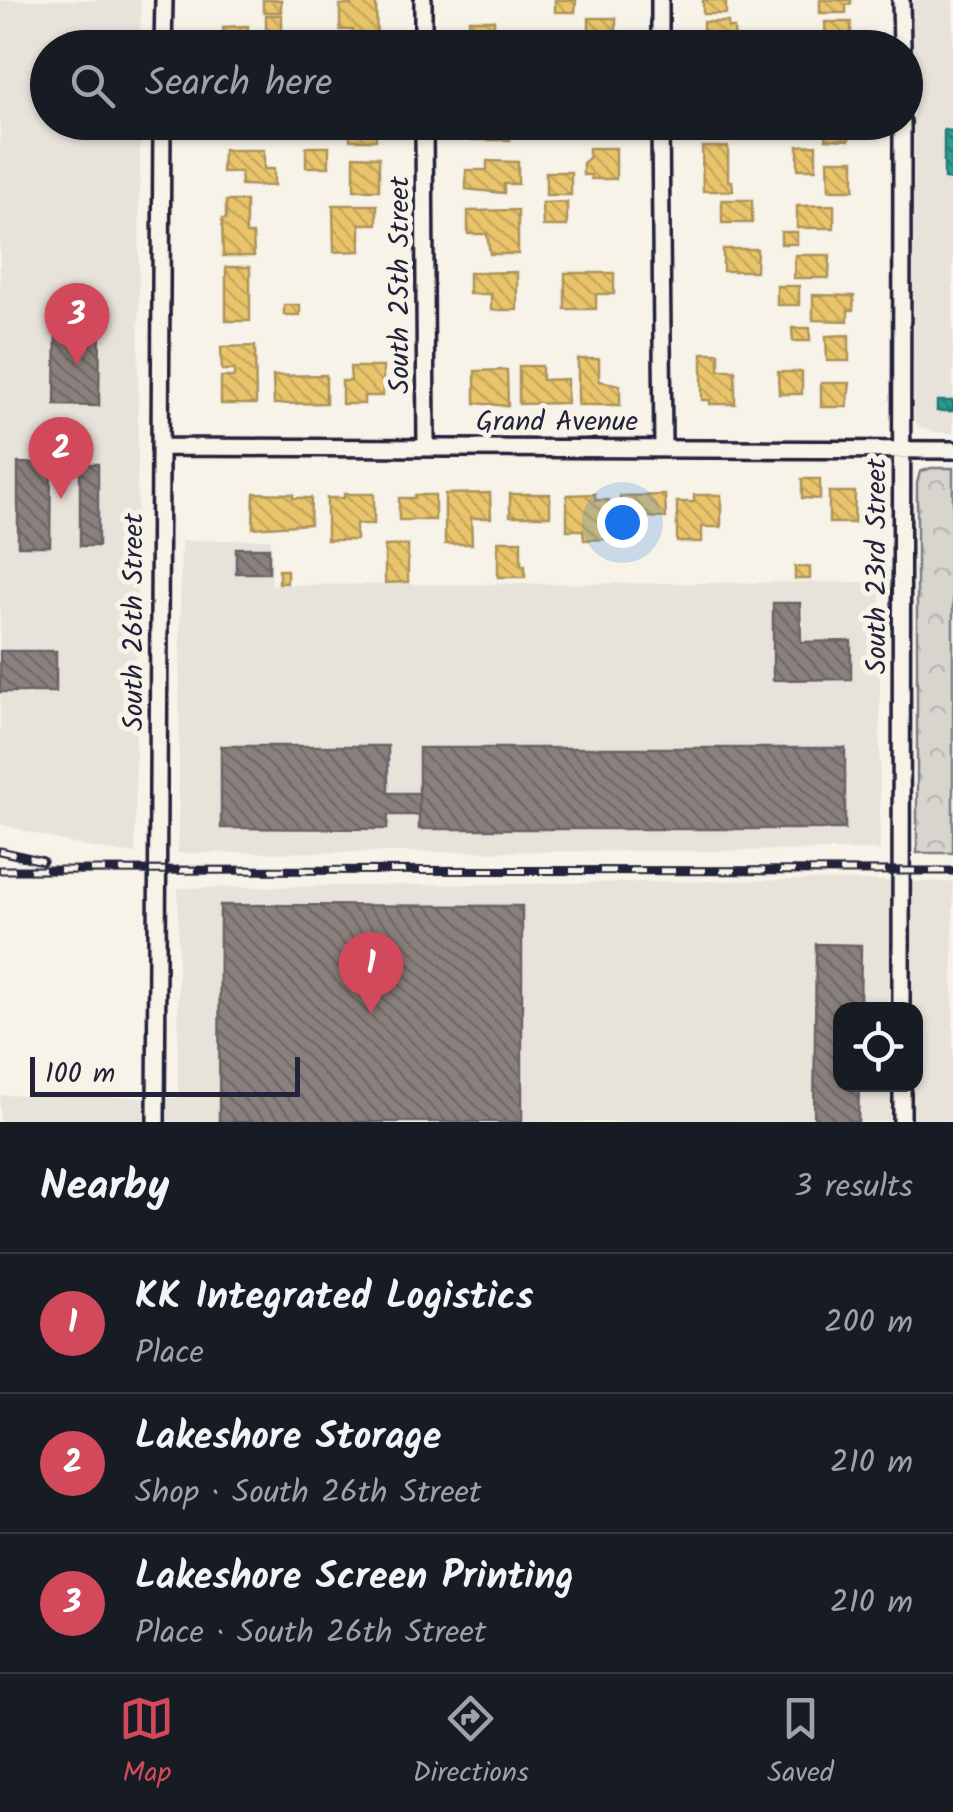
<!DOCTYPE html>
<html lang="en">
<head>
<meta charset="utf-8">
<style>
  :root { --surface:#171b24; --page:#242831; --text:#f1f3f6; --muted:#9ea1a6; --line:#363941; --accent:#d1495b }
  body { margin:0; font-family:Kalam,sans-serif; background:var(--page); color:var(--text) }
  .controls { position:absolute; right:30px; bottom:30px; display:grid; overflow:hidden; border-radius:20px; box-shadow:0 2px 8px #0004 }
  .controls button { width:90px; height:90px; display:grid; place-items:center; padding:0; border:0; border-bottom:2px solid var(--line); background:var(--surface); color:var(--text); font:50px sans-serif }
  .scale { position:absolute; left:30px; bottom:25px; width:270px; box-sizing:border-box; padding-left:10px; border:5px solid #22223b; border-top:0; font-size:28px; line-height:35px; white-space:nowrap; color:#22223b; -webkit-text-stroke:8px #f7f3e8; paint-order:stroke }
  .you { position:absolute; left:622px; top:522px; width:35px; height:35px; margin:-25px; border:8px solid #fff; border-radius:50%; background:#1a73e8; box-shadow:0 0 0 15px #1a73e833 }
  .badge { display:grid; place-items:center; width:65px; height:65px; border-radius:50%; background:var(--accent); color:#fff; font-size:32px; font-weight:700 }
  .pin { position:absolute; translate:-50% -82px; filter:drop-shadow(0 2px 5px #0008) }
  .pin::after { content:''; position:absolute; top:52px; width:35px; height:30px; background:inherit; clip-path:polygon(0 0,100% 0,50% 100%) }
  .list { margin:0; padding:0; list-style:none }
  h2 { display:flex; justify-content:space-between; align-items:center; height:130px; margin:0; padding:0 40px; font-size:42px }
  h2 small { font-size:32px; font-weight:400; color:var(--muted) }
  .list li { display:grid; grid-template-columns:65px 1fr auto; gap:30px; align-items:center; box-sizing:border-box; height:140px; padding:0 40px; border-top:2px solid var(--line) }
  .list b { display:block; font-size:38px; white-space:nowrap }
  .list p { margin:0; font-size:32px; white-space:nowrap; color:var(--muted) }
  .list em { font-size:32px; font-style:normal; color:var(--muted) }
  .icon { flex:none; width:55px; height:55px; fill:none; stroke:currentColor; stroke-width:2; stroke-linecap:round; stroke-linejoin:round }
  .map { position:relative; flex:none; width:953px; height:1122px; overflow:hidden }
  .search { position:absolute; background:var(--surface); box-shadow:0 2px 8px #0004; left:30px; right:30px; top:30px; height:110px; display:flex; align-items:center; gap:25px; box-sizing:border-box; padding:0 35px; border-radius:55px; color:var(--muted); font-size:38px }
  .sheet { height:550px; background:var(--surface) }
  nav { display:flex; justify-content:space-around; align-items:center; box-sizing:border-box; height:140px; border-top:2px solid var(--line); background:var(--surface); font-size:28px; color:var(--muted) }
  nav a { display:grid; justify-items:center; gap:5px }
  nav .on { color:var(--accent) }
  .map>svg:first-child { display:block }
  .built { fill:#e7e3db; fill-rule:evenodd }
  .park { fill:url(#park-crowns); stroke:#7d7c85; stroke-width:2.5 }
  .homes { fill:url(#homes-back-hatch); stroke:#ad935c; stroke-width:2.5 }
  .schools { fill:url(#schools-back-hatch); stroke:#287876; stroke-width:2.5 }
  .industry { fill:url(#industry-back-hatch); stroke:#6b6468; stroke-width:2.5 }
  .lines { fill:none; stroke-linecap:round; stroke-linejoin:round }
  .minor-casing { stroke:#22223b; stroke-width:22 }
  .minor { stroke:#f7f3e8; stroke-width:15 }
  .rail-casing { stroke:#22223b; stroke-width:9 }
  .rail { stroke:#f7f3e8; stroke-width:5; stroke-dasharray:15; stroke-linecap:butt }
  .labels { text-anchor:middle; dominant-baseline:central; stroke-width:10; stroke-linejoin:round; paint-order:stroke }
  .street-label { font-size:28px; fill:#22223b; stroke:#f7f3e8 }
</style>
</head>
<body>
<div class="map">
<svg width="953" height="1122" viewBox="0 0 953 1122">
  <defs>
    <pattern id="park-crowns" width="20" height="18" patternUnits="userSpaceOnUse" patternTransform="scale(2.5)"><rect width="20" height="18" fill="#d8d5cf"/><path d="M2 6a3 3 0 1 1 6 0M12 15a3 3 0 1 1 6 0" fill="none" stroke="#b9b7b3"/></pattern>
    <pattern id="homes-back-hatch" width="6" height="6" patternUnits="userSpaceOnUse" patternTransform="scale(2.5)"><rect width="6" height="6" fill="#e9c46a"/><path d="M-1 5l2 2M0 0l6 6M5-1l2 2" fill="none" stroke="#c8a85d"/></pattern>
    <pattern id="schools-back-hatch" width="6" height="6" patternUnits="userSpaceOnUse" patternTransform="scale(2.5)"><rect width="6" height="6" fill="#2a9d8f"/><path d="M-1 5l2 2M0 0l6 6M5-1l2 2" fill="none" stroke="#248076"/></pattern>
    <pattern id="industry-back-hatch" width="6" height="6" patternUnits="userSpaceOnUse" patternTransform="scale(2.5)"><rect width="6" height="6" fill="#8a817c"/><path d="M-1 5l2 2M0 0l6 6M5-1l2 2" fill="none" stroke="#706967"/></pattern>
  </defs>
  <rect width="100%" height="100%" fill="#f7f3e8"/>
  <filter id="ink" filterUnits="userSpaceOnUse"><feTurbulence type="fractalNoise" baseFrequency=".01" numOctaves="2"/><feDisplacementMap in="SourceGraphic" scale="20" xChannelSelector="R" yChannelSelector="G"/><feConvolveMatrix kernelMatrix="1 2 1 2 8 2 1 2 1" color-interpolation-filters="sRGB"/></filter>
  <g filter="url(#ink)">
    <path class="built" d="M 0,0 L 141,0 L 140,47 L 48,48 L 48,122 L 140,123 L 135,854 L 81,846 L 0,824 Z
      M 913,0 L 953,0 L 953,433 L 934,432 L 921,428 L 914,421 Z
      M 271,539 L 272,585 L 880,582 L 880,850 L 178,853 L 181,541 Z
      M 799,880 L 953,882 L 953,1122 L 0,1122 L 0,1095 L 178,1098 L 178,888 ZM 840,1009 L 916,1009 L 916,1084 L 840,1084 Z"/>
    <path class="park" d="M 953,468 L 953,853 L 917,853 L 917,483 L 920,472 L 931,468 Z"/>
    <path class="homes" d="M 263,0 L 281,0 L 281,12 L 263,12 Z
      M 351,0 L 376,0 L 377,48 L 354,48 L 353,30 L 340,30 L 340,5 L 351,5 Z
      M 555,0 L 576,0 L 575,12 L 555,12 Z
      M 703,0 L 726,0 L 726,14 L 703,14 Z
      M 820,0 L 851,0 L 851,4 L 846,5 L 846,13 L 820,13 Z
      M 266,15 L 282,15 L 282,33 L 266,33 Z
      M 589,18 L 616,18 L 616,48 L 589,48 Z
      M 469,20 L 494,20 L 494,48 L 469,48 Z
      M 703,22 L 728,22 L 728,28 L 734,28 L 735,47 L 703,48 Z
      M 825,22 L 851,22 L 851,48 L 826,48 Z
      M 248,26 L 248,37 L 261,37 L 261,48 L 224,48 L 223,27 Z
      M 223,122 L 243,122 L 243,128 L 223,128 Z
      M 350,122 L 376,122 L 376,140 L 350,140 Z
      M 469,122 L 497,122 L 497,127 L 510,127 L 510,140 L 469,140 Z
      M 584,122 L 616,122 L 616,124 L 610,124 L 611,134 L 585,134 Z
      M 738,122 L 758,122 L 758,137 L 738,137 Z
      M 827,122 L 850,122 L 849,140 L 826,139 Z
      M 545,126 L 556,126 L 556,137 L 545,137 Z
      M 816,145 L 816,169 L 798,169 L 798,146 Z
      M 306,147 L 329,147 L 329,167 L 306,167 Z
      M 702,147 L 728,147 L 728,181 L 732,181 L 733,191 L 703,191 Z
      M 589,148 L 616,148 L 616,179 L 591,179 L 591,175 L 583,175 L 583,163 L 589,158 Z
      M 223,150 L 264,150 L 264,169 L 274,169 L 274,186 L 241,185 L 241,172 L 222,172 Z
      M 354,156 L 379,157 L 379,190 L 354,190 Z
      M 828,160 L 854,160 L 854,190 L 829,190 Z
      M 487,161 L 518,162 L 518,184 L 504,184 L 504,193 L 466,189 L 466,170 L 487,170 Z
      M 546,172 L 571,172 L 571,195 L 546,195 Z
      M 722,200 L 752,200 L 752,223 L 722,223 Z
      M 226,201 L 246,201 L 246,234 L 253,234 L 254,256 L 223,256 L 222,219 L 226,219 Z
      M 567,202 L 567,226 L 543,226 L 542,203 Z
      M 333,205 L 377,205 L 377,224 L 360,224 L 360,251 L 334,252 Z
      M 834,205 L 834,228 L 797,228 L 797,206 Z
      M 518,210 L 518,254 L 490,254 L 487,234 L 468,234 L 468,211 Z
      M 781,232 L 797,232 L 797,244 L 781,244 Z
      M 723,249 L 757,249 L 756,271 L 723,271 Z
      M 795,255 L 830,255 L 829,278 L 794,278 Z
      M 226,267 L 250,267 L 250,321 L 226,321 Z
      M 517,272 L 517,310 L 491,310 L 491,294 L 469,294 L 469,273 Z
      M 565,273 L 614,273 L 614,294 L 596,294 L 596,309 L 565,309 Z
      M 777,286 L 799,286 L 799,305 L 777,305 Z
      M 813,295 L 854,296 L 853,310 L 848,310 L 848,321 L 813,320 Z
      M 284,305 L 300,305 L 300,315 L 284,315 Z
      M 792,328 L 810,328 L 810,341 L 793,341 Z
      M 849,335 L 849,361 L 827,361 L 826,336 Z
      M 255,346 L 256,404 L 221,404 L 221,377 L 234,377 L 234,370 L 222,370 L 221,347 Z
      M 702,353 L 719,353 L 719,370 L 735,370 L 735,404 L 710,404 L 710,400 L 702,400 Z
      M 578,359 L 599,359 L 599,381 L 620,385 L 620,405 L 578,405 Z
      M 519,366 L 542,366 L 542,380 L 567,379 L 567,403 L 519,404 Z
      M 350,367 L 383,367 L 383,396 L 364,396 L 364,404 L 342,404 L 342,381 L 351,381 Z
      M 507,370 L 508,406 L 475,403 L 475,371 Z
      M 778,372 L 802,372 L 802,394 L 779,394 Z
      M 326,375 L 326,403 L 274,404 L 273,376 Z
      M 821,383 L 850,383 L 847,407 L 821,407 Z
      M 802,479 L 820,479 L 820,499 L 802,498 Z
      M 829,492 L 855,492 L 854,523 L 829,523 Z
      M 254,493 L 293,494 L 293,498 L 311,498 L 310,524 L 253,528 Z
      M 490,493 L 491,518 L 471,518 L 472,544 L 445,544 L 445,494 Z
      M 344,494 L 374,494 L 374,524 L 356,524 L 356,540 L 327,540 L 327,498 L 344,498 Z
      M 510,494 L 550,494 L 550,516 L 510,516 Z
      M 595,494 L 595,500 L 609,500 L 609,539 L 584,540 L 583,530 L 567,530 L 567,495 Z
      M 415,495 L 435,495 L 435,520 L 399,520 L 399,498 L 415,498 Z
      M 665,495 L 666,518 L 621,516 L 620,496 Z
      M 694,495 L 721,495 L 721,527 L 702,527 L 702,542 L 677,542 L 677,502 L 694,502 Z
      M 498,541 L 521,541 L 521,565 L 525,565 L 525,577 L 498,577 Z
      M 408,545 L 408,582 L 385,583 L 385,546 Z
      M 795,567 L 810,567 L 810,579 L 795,579 Z
      M 279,570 L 287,570 L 287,583 L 279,583 Z"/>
    <path class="schools" d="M 944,130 L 953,131 L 953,180 L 944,179 Z
      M 937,401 L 953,401 L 953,411 L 937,411 Z"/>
    <path class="industry" d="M 56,323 L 100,324 L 99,406 L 55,405 Z
      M 18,463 L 51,464 L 50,546 L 18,546 Z
      M 80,464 L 98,464 L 98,546 L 80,546 Z
      M 236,548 L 269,548 L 269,573 L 236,573 Z
      M 773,603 L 800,603 L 801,642 L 851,641 L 851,679 L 773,680 Z
      M 0,651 L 56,651 L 56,692 L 0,692 Z
      M 221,746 L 388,746 L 388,793 L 419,793 L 419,815 L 388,815 L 387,829 L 221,828 Z
      M 419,748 L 845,748 L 845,829 L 419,829 Z
      M 220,905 L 522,906 L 522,1122 L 219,1122 Z
      M 816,944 L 861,945 L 860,1009 L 840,1009 L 840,1084 L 859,1084 L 858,1122 L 814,1122 Z"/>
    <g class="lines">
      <defs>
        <path id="minor" d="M 423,0 L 423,48
          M 901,0 L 902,48
          M 163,48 L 164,0
          M 660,48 L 660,0
          M 424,122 L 426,447
          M 660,122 L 663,448
          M 160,447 L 953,450
          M 901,1009 L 902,122
          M 902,1084 L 902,1122
          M 156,1122 L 162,122"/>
      </defs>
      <use href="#minor" class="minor-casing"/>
      <use href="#minor" class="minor"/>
      <defs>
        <path id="rail" d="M 0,851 L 43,861
          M 0,870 L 953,871"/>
      </defs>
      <use href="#rail" class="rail-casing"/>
      <use href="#rail" class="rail"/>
    </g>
  </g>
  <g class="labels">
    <g class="street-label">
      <text transform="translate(400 285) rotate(-90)">South 25th Street</text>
      <text x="557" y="422">Grand Avenue</text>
      <text transform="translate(877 566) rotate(-90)">South 23rd Street</text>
      <text transform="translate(134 622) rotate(-90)">South 26th Street</text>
    </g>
  </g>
</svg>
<div class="controls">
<button><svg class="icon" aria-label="locate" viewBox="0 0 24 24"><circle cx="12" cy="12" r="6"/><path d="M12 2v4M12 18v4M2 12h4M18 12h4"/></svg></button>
</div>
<div class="scale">100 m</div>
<div class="you"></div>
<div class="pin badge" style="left:371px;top:1014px">1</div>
<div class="pin badge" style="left:61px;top:499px">2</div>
<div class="pin badge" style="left:77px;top:365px">3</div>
<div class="search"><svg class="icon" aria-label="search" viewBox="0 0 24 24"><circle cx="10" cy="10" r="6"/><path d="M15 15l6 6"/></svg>Search here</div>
</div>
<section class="sheet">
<h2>Nearby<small>3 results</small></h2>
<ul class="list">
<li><span class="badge">1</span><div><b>KK Integrated Logistics</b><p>Place</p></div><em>200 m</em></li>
<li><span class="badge">2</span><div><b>Lakeshore Storage</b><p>Shop · South 26th Street</p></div><em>210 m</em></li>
<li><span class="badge">3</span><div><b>Lakeshore Screen Printing</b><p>Place · South 26th Street</p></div><em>210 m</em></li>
</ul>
</section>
<nav>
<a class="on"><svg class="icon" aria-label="map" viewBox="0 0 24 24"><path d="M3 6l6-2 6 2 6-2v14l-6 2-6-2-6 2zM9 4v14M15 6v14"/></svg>Map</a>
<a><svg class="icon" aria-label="directions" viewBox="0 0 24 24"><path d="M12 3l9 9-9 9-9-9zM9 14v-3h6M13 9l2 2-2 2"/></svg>Directions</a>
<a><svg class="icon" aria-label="saved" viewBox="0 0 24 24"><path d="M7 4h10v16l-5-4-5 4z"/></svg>Saved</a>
</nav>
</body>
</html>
